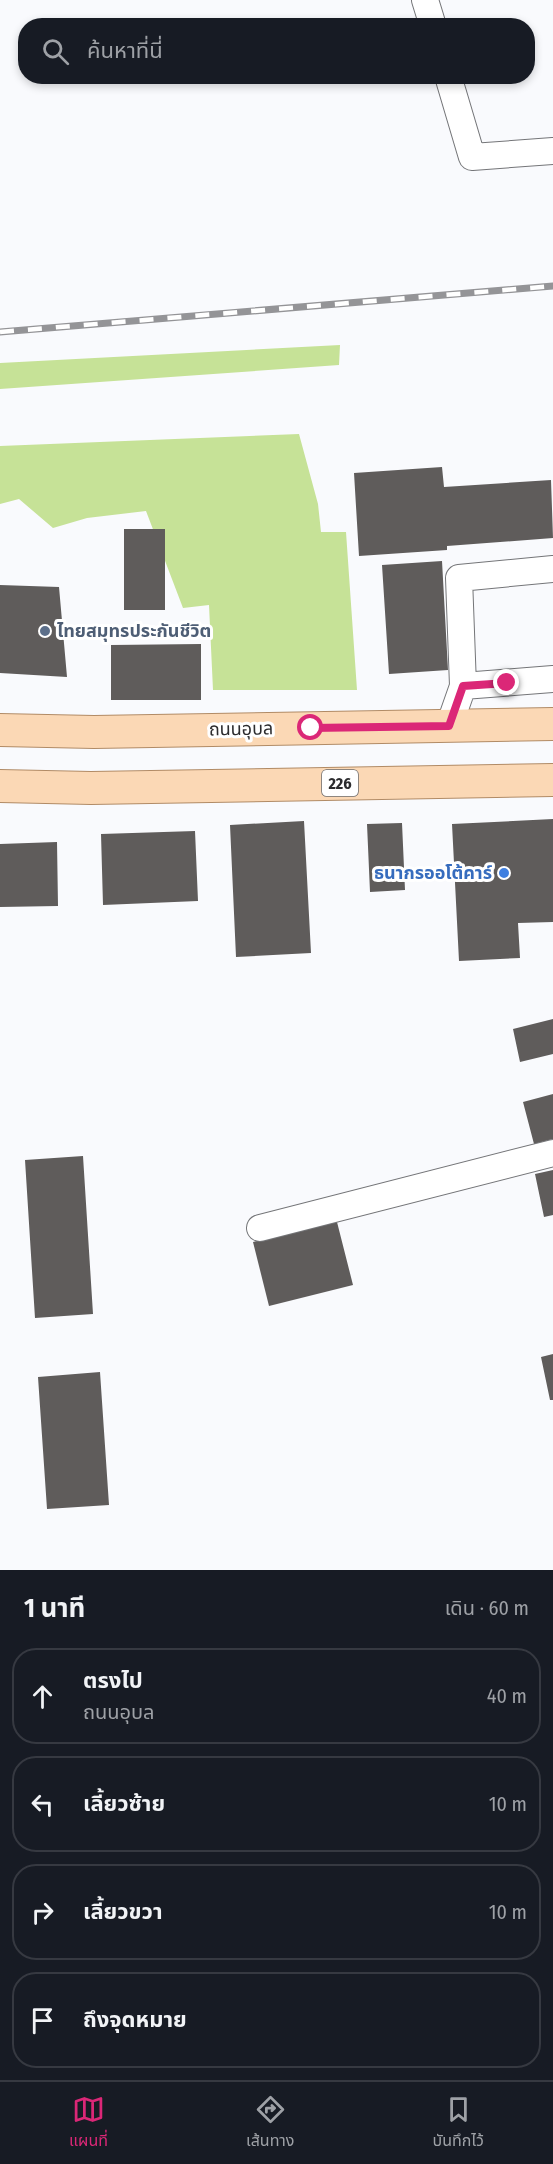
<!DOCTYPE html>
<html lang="th">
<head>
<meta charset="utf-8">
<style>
  :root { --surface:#171b24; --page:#242831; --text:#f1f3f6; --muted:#9ea1a6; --line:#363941; --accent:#db2777 }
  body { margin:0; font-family:"Fira Sans Condensed","Noto Sans Thai",sans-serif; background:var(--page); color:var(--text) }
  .stop { position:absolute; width:18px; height:18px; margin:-14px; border:4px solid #db2777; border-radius:50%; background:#fff }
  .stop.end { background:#db2777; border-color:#fff; box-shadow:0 2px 6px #0008 }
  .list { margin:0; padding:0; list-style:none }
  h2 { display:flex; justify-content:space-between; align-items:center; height:78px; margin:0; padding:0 24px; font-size:26px }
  h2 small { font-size:20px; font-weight:400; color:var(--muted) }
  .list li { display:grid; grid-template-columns:39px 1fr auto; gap:18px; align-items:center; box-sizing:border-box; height:96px; margin:0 12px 12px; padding:0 12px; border:2px solid var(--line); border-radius:24px }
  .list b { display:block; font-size:22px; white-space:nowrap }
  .list p { margin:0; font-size:20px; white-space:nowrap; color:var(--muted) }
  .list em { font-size:20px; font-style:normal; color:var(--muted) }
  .icon { flex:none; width:33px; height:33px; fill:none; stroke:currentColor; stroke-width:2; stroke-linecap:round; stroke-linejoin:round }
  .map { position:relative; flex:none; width:553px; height:1570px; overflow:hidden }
  .search { position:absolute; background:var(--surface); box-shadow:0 3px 9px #0003; left:18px; right:18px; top:18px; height:66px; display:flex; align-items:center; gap:15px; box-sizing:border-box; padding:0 21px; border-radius:24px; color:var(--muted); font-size:22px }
  .sheet { height:510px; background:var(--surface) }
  nav { display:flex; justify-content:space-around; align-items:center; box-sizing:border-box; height:84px; border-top:2px solid var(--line); background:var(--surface); font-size:16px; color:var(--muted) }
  nav a { display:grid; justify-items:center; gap:3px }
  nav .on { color:var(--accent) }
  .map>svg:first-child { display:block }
  .green { fill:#c6e297 }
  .building { fill:#5f5c5b }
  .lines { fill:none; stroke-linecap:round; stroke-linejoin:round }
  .minor-casing { stroke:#747578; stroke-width:28 }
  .major-casing { stroke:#b18b66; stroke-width:34 }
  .minor { stroke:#fff; stroke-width:26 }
  .major { stroke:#fbd8b5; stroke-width:32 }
  .rail-casing { stroke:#949497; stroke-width:7 }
  .rail { stroke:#fff; stroke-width:4.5; stroke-dasharray:14; stroke-linecap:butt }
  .route { stroke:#db2777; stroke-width:8 }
  .service-dot { fill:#5c6f8a; stroke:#fff; stroke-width:2 }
  .shop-dot { fill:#3f7fe0; stroke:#fff; stroke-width:2 }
  .labels { text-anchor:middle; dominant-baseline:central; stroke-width:6; stroke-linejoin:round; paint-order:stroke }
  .shield { fill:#fff; stroke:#6b6b6d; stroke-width:1.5 }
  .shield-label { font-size:16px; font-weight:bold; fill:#2c2c2e }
  .service-label { font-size:18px; font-weight:bold; fill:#4e5e75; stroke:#fff; text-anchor:start }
  .street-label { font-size:18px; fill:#2c2c2e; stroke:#fff }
  .shop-label { font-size:18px; font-weight:bold; fill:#366cbe; stroke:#fff; text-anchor:end }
</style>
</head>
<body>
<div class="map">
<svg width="553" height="1570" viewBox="0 0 553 1570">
  <rect width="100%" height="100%" fill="#f9fafd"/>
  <path class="green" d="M 340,345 L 339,365 L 0,389 L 0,363 Z
    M 299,434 L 318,504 L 321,532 L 346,532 L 357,690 L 213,690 L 209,605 L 183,608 L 146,511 L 87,518 L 53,528 L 19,499 L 0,504 L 0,446 Z"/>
  <path class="building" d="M 442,467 L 444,487 L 551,480 L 553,538 L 447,546 L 447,550 L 359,556 L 354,473 Z
    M 124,529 L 165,529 L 165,610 L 124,610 Z
    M 442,561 L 448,670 L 389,674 L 382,565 Z
    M 0,585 L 59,587 L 67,677 L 0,673 Z
    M 201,644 L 201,700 L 111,700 L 111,645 Z
    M 553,819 L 553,922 L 518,923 L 520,958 L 459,961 L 452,824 Z
    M 304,821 L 311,953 L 236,957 L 230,825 Z
    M 402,823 L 405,890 L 370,892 L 367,824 Z
    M 195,831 L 198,901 L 103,905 L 101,834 Z
    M 57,842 L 58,906 L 0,907 L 0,844 Z
    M 553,1019 L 553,1054 L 520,1062 L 513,1029 Z
    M 553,1094 L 553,1139 L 534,1144 L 523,1102 Z
    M 83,1156 L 93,1314 L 35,1318 L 25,1160 Z
    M 553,1170 L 553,1215 L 544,1217 L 535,1174 Z
    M 337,1222 L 353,1285 L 269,1306 L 253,1242 Z
    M 553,1354 L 553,1400 L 550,1400 L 541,1357 Z
    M 100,1372 L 109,1505 L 47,1509 L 38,1377 Z"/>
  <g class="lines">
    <defs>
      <path id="minor" d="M 425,0 L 433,26
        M 448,76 L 472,157 L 553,151
        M 463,686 L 553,679
        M 449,726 L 463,686 L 459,578 L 553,569
        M 260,1228 L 553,1153"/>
      <path id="major" d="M 0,730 L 94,732 L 553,724
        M 0,786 L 91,788 L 553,780"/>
    </defs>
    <use href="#minor" class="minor-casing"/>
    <use href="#major" class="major-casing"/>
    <use href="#minor" class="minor"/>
    <use href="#major" class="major"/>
    <defs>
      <path id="rail" d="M 0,332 L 553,286"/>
    </defs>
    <use href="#rail" class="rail-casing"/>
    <use href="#rail" class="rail"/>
  </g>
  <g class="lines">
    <path class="route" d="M 311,728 L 449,726 L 463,686 L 507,683"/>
  </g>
  <circle class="service-dot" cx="45" cy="631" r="6"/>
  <circle class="shop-dot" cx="504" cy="873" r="6"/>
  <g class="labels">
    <rect class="shield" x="322" y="770" width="36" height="26" rx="4.5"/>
    <g class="shield-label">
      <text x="340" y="783">226</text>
    </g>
    <g class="service-label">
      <text x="57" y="631">ไทยสมุทรประกันชีวิต</text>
    </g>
    <g class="street-label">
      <text transform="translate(241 729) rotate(-1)">ถนนอุบล</text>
    </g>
    <g class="shop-label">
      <text x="492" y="873">ธนากรออโต้คาร์</text>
    </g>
  </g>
</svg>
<div class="stop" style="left:311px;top:728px"></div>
<div class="stop end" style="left:507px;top:683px"></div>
<div class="search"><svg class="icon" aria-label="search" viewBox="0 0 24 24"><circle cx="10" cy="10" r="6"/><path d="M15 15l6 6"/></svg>ค้นหาที่นี่</div>
</div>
<section class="sheet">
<h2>1 นาที<small>เดิน · 60 m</small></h2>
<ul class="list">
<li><svg class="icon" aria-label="ahead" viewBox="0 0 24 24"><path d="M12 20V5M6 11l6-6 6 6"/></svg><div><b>ตรงไป</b><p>ถนนอุบล</p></div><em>40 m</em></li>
<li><svg class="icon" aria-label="left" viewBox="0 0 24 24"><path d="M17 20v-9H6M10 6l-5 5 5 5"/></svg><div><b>เลี้ยวซ้าย</b></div><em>10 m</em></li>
<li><svg class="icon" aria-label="right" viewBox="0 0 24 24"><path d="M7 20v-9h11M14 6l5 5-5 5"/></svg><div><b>เลี้ยวขวา</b></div><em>10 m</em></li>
<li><svg class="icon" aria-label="arrive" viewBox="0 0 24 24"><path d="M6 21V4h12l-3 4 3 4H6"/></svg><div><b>ถึงจุดหมาย</b></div></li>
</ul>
</section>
<nav>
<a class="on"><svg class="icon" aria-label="map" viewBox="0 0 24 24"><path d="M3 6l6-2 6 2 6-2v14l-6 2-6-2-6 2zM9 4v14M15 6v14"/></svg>แผนที่</a>
<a><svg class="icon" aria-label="directions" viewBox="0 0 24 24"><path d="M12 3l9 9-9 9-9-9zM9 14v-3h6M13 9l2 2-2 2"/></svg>เส้นทาง</a>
<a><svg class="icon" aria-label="saved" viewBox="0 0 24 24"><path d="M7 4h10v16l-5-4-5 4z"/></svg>บันทึกไว้</a>
</nav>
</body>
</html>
